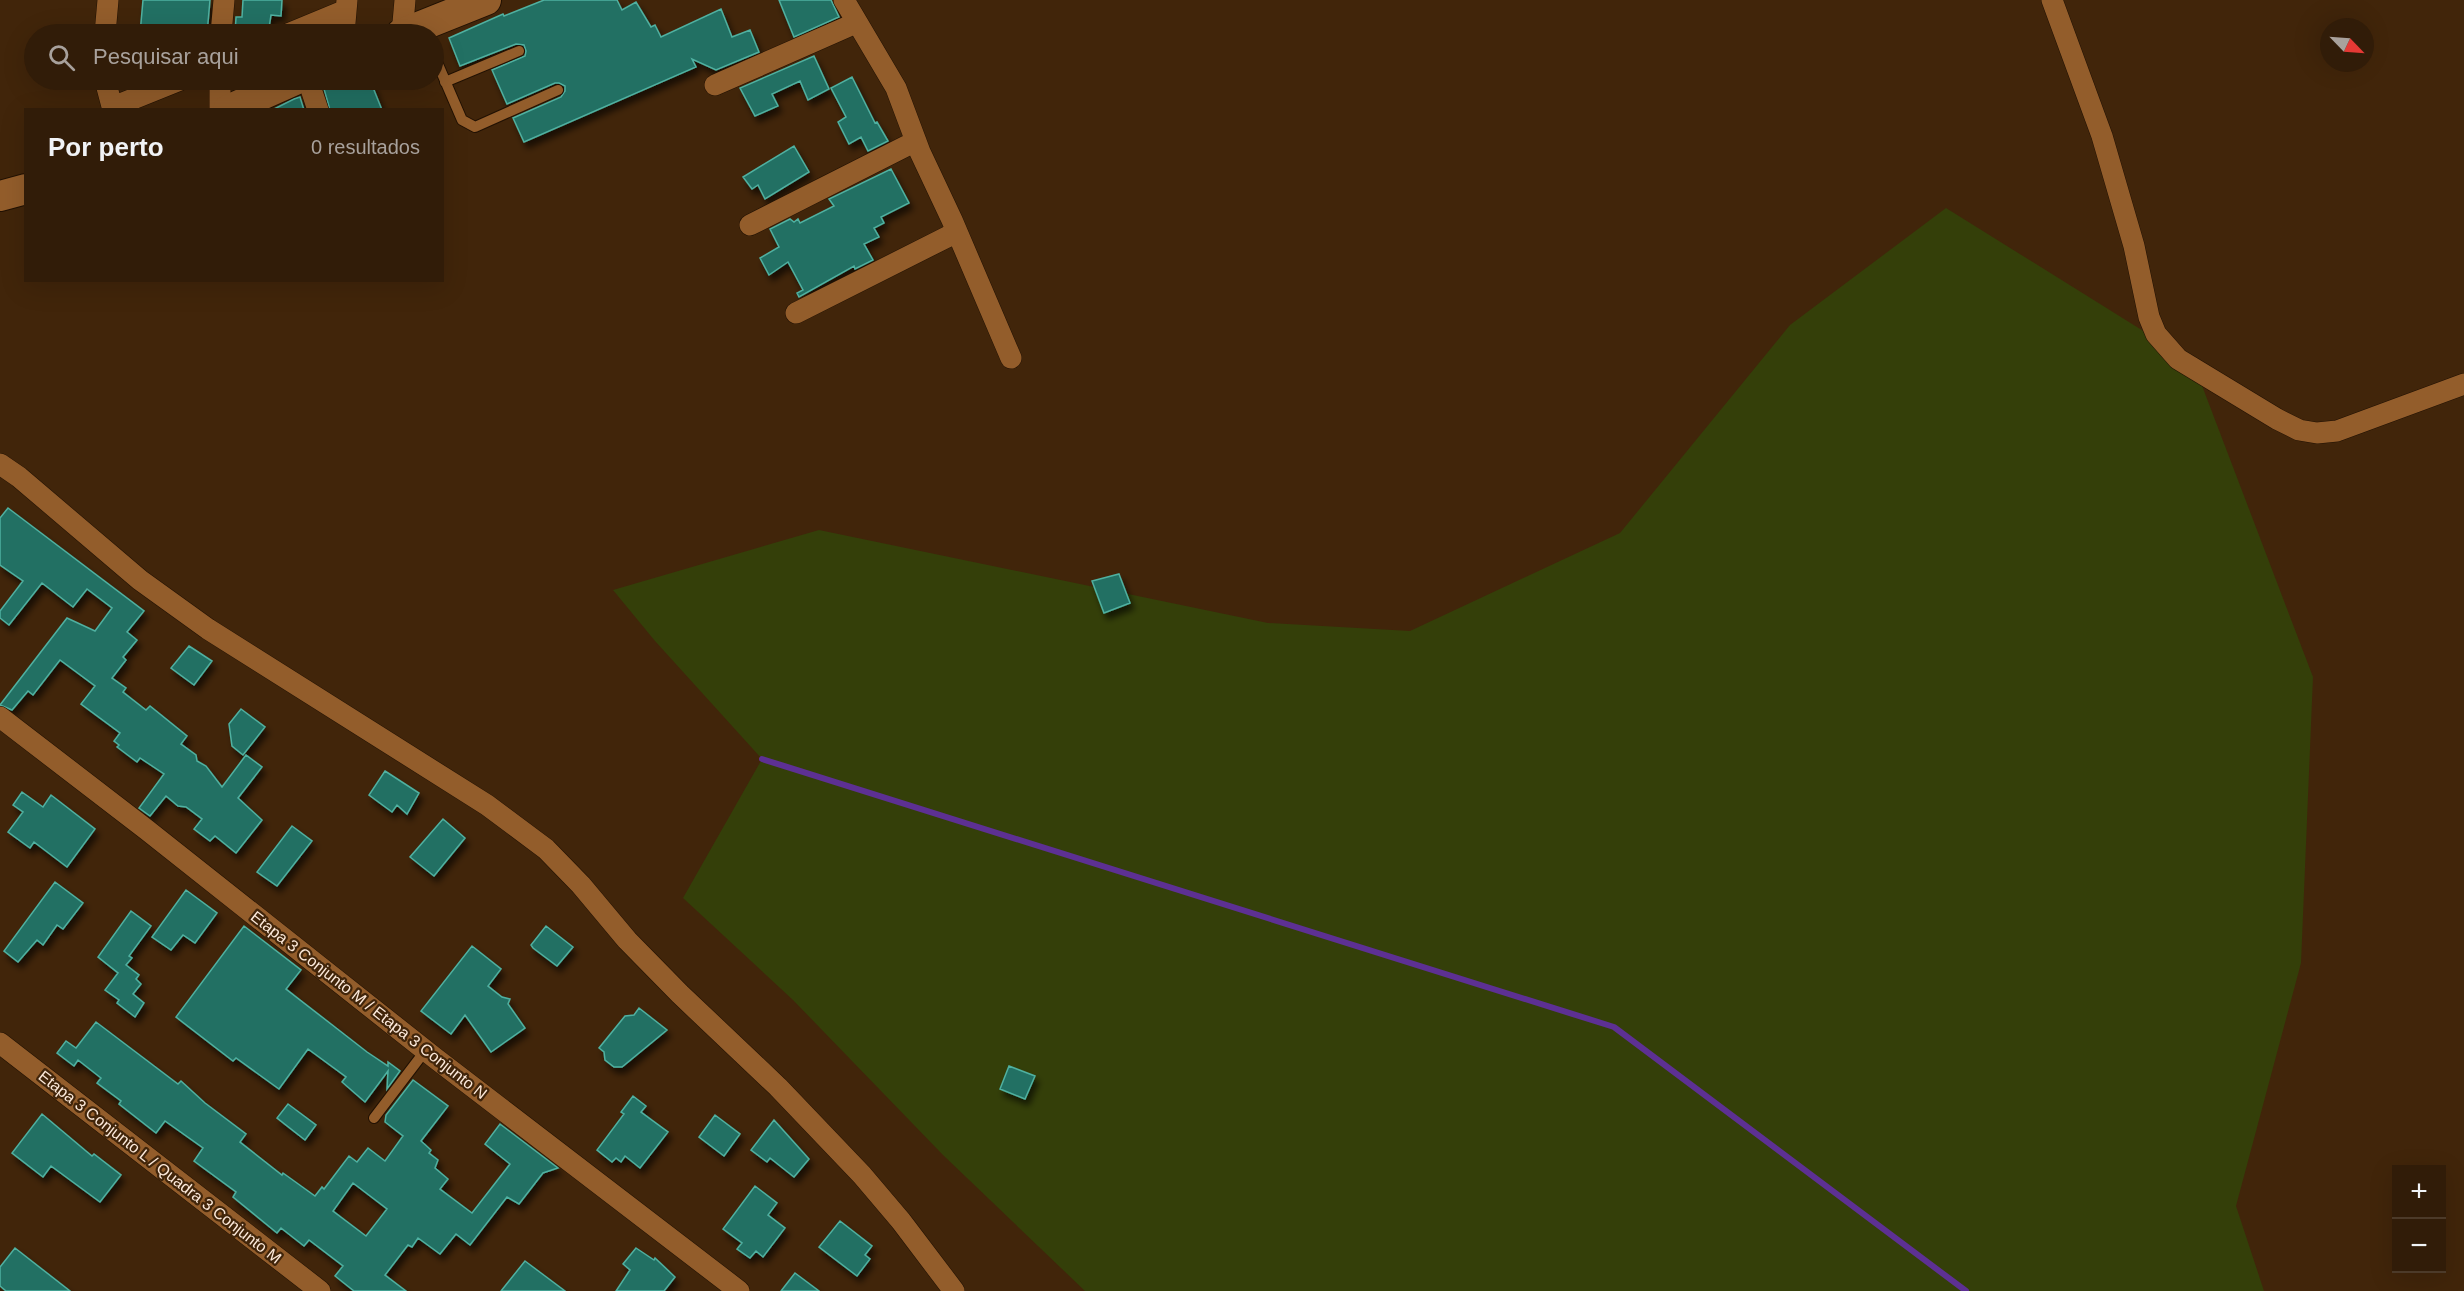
<!DOCTYPE html>
<html lang="pt">
<head>
<meta charset="utf-8">
<style>
  :root { --surface:#311c08; --page:#392512; --text:#f1f3f6; --muted:#a8a19c; --line:#4c3a29 }
  body { margin:0; font-family:Helvetica,sans-serif; background:var(--page); color:var(--text) }
  .controls { position:absolute; right:18px; bottom:18px; display:grid; overflow:hidden; border-radius:0px; box-shadow:0 6px 24px #0002 }
  .controls button { width:54px; height:54px; display:grid; place-items:center; padding:0; border:0; border-bottom:2px solid var(--line); background:var(--surface); color:var(--text); font:30px sans-serif }
  .compass { position:absolute; left:2320px; top:18px; width:54px; height:54px; border-radius:50%; background:var(--surface); box-shadow:0 6px 24px #0002; rotate:115deg }
  .list { margin:0; padding:0; list-style:none }
  h2 { display:flex; justify-content:space-between; align-items:center; height:78px; margin:0; padding:0 24px; font-size:26px }
  h2 small { font-size:20px; font-weight:400; color:var(--muted) }
  .icon { flex:none; width:33px; height:33px; fill:none; stroke:currentColor; stroke-width:2; stroke-linecap:round; stroke-linejoin:round }
  .map { position:relative; flex:none; width:2464px; height:1291px; overflow:hidden }
  .search { position:absolute; background:var(--surface); box-shadow:0 6px 24px #0002; left:24px; top:24px; width:420px; height:66px; display:flex; align-items:center; gap:15px; box-sizing:border-box; padding:0 21px; border-radius:33px; color:var(--muted); font-size:22px }
  .panel { position:absolute; background:var(--surface); box-shadow:0 6px 24px #0002; left:24px; top:108px; width:420px; height:174px; border-radius:0px }
  .map>svg:first-child { display:block }
  .green { fill:#343f09 }
  .lines { fill:none; stroke-linecap:round; stroke-linejoin:round }
  .stream { stroke:#5d3093; stroke-width:6 }
  .building { fill:#237064; stroke:#4fb1a1; stroke-width:1.5; fill-rule:evenodd; filter:url(#shadow) }
  .lane-casing { stroke:#211103; stroke-width:12 }
  .street-casing { stroke:#211103; stroke-width:22 }
  .secondary-casing { stroke:#211103; stroke-width:32 }
  .lane { stroke:#935d2b; stroke-width:10 }
  .street { stroke:#935d2b; stroke-width:21 }
  .secondary { stroke:#935d2b; stroke-width:30 }
  .labels { text-anchor:middle; dominant-baseline:central; stroke-width:4.5; stroke-linejoin:round; paint-order:stroke }
  .street-label { font-size:16px; fill:#fce9da; stroke:#41250a }
</style>
</head>
<body>
<div class="map">
<svg width="2464" height="1291" viewBox="0 0 2464 1291">
  <defs>
    <filter id="shadow"><feDropShadow dx="3.5" dy="6" stdDeviation="3" flood-color="#0009"/></filter>
  </defs>
  <rect width="100%" height="100%" fill="#41250a"/>
  <path class="green" d="M 1946,208 L 2193,362 L 2313,677 L 2301,963 L 2236,1206 L 2264,1291 L 1085,1291 L 943,1155 L 793,1000 L 683,898 L 762,759 L 655,641 L 613,590 L 819,530 L 1268,623 L 1410,631 L 1620,533 L 1790,325 Z"/>
  <g class="lines">
    <path class="stream" d="M 762,759 L 1614,1027 L 1966,1291"/>
  </g>
  <path class="building" d="M 143,0 L 210,0 L 207,34 L 140,34 Z
    M 243,0 L 282,0 L 281,16 L 271,15 L 269,28 L 264,32 L 235,34 L 236,17 L 242,17 Z
    M 544,0 L 617,0 L 622,10 L 636,2 L 651,27 L 655,25 L 661,37 L 721,9 L 732,37 L 750,30 L 759,52 L 716,70 L 692,59 L 696,67 L 524,142 L 513,118 L 561,97 L 565,91 L 565,86 L 559,83 L 555,83 L 507,104 L 492,70 L 525,56 L 526,51 L 524,45 L 516,44 L 460,66 L 449,38 L 503,14 L 504,16 Z
    M 779,0 L 831,0 L 839,17 L 794,37 Z
    M 814,56 L 829,89 L 808,100 L 800,81 L 772,94 L 778,106 L 755,116 L 740,88 Z
    M 852,77 L 875,123 L 877,122 L 888,141 L 868,151 L 861,137 L 849,144 L 838,122 L 846,117 L 831,88 Z
    M 349,80 L 370,80 L 382,110 L 330,110 L 324,89 Z
    M 300,97 L 304,110 L 272,110 L 294,99 Z
    M 794,146 L 809,172 L 765,199 L 758,185 L 752,189 L 743,177 Z
    M 891,169 L 909,203 L 881,217 L 884,223 L 874,228 L 879,237 L 864,244 L 873,260 L 855,269 L 854,266 L 799,297 L 797,293 L 803,290 L 788,262 L 769,275 L 760,258 L 779,247 L 770,229 L 790,219 L 794,222 L 798,219 L 800,223 L 834,206 L 829,199 Z
    M 8,508 L 144,611 L 127,632 L 137,640 L 123,657 L 126,660 L 112,678 L 126,688 L 123,692 L 146,710 L 150,706 L 187,736 L 181,744 L 196,755 L 197,761 L 206,766 L 222,787 L 246,755 L 262,767 L 238,798 L 262,820 L 236,853 L 215,836 L 210,841 L 194,829 L 202,819 L 186,807 L 178,806 L 166,796 L 150,816 L 139,808 L 164,774 L 140,758 L 137,762 L 117,747 L 119,745 L 114,741 L 120,733 L 81,704 L 95,686 L 60,660 L 33,695 L 28,691 L 12,710 L 0,705 L 67,618 L 95,631 L 112,608 L 87,589 L 73,607 L 42,583 L 9,625 L 0,618 L 0,611 L 23,581 L 0,565 L 0,518 Z
    M 1119,574 L 1130,603 L 1104,613 L 1092,581 Z
    M 189,646 L 212,661 L 194,685 L 171,668 Z
    M 241,709 L 265,727 L 243,755 L 232,746 L 229,724 Z
    M 385,771 L 419,793 L 407,814 L 397,805 L 392,812 L 369,795 Z
    M 22,792 L 43,807 L 51,795 L 95,829 L 67,867 L 34,842 L 30,848 L 8,832 L 23,812 L 13,805 Z
    M 443,819 L 465,838 L 434,876 L 410,857 Z
    M 292,826 L 312,841 L 277,886 L 257,872 Z
    M 55,882 L 83,903 L 63,929 L 57,925 L 43,945 L 37,940 L 18,962 L 4,951 Z
    M 186,890 L 217,913 L 195,943 L 183,935 L 171,950 L 152,937 Z
    M 131,911 L 151,926 L 129,956 L 132,958 L 126,965 L 139,975 L 136,979 L 141,984 L 133,994 L 144,1003 L 135,1017 L 117,1003 L 119,1000 L 105,990 L 118,973 L 98,957 Z
    M 244,926 L 301,970 L 286,989 L 367,1052 L 388,1066 L 388,1062 L 400,1071 L 387,1089 L 388,1071 L 365,1102 L 342,1082 L 346,1077 L 308,1049 L 279,1089 L 236,1058 L 233,1061 L 176,1017 Z
    M 546,926 L 573,947 L 557,966 L 533,948 L 531,945 Z
    M 472,946 L 501,969 L 488,986 L 502,997 L 510,999 L 508,1004 L 525,1028 L 491,1052 L 465,1015 L 451,1034 L 421,1011 Z
    M 639,1008 L 667,1030 L 622,1067 L 614,1067 L 605,1060 L 604,1052 L 599,1048 L 625,1016 L 634,1015 Z
    M 96,1022 L 178,1084 L 181,1081 L 205,1103 L 246,1134 L 240,1142 L 282,1175 L 283,1173 L 315,1196 L 322,1187 L 324,1189 L 349,1156 L 357,1162 L 368,1148 L 385,1161 L 403,1136 L 385,1122 L 386,1115 L 413,1080 L 448,1106 L 421,1141 L 431,1150 L 429,1153 L 438,1160 L 435,1168 L 448,1179 L 440,1189 L 472,1213 L 510,1164 L 485,1144 L 500,1124 L 558,1168 L 543,1173 L 519,1204 L 507,1197 L 470,1245 L 456,1234 L 440,1254 L 418,1238 L 412,1247 L 408,1245 L 385,1275 L 406,1291 L 354,1291 L 335,1276 L 343,1266 L 309,1240 L 304,1246 L 281,1228 L 277,1233 L 233,1197 L 236,1192 L 194,1161 L 203,1148 L 165,1121 L 156,1133 L 119,1104 L 121,1101 L 97,1083 L 101,1078 L 78,1060 L 74,1066 L 57,1053 L 66,1041 L 76,1048 ZM 353,1183 L 387,1209 L 366,1236 L 333,1211 Z
    M 1009,1066 L 1035,1076 L 1025,1099 L 1000,1089 Z
    M 633,1096 L 646,1106 L 641,1112 L 668,1132 L 640,1168 L 625,1156 L 621,1162 L 616,1158 L 612,1162 L 597,1150 L 624,1114 L 621,1112 Z
    M 288,1104 L 316,1125 L 305,1140 L 277,1118 Z
    M 42,1114 L 92,1156 L 94,1154 L 121,1175 L 100,1202 L 51,1166 L 43,1177 L 12,1153 Z
    M 715,1115 L 740,1134 L 724,1156 L 699,1137 Z
    M 774,1120 L 809,1159 L 794,1177 L 770,1158 L 767,1162 L 751,1150 Z
    M 755,1186 L 777,1203 L 768,1215 L 785,1228 L 763,1257 L 756,1251 L 750,1258 L 737,1249 L 742,1243 L 723,1229 Z
    M 840,1221 L 872,1246 L 865,1255 L 870,1259 L 857,1276 L 819,1247 Z
    M 15,1248 L 70,1291 L 6,1291 L 0,1286 L 0,1267 Z
    M 636,1248 L 654,1260 L 655,1258 L 675,1277 L 664,1291 L 616,1291 L 630,1270 L 623,1264 Z
    M 525,1261 L 565,1291 L 501,1291 Z
    M 795,1273 L 819,1291 L 781,1291 Z"/>
  <g class="lines">
    <defs>
      <path id="lane" d="M 434,55 L 462,120 L 475,127 L 558,90
        M 445,82 L 519,51
        M 374,1118 L 425,1051"/>
      <path id="street" d="M 844,0 L 896,88 L 920,152 L 952,220 L 1011,358
        M 2052,0 L 2102,136 L 2134,246 L 2149,317 L 2156,334 L 2178,359 L 2277,419 L 2299,430 L 2317,433 L 2337,431 L 2464,384
        M 105,34 L 108,0
        M 221,34 L 224,0
        M 288,34 L 346,10
        M 344,34 L 347,0
        M 402,34 L 405,0
        M 105,80 L 113,110
        M 220,80 L 220,110
        M 308,80 L 318,110
        M 715,85 L 856,23
        M 113,107 L 180,80
        M 750,225 L 916,141
        M 796,313 L 957,232
        M 0,464 L 19,477 L 140,580 L 208,629 L 487,805 L 546,849 L 581,885 L 627,940 L 680,994 L 778,1087 L 862,1175 L 901,1221 L 954,1291
        M 0,717 L 147,830 L 435,1058 L 739,1291
        M 0,1043 L 320,1291"/>
      <path id="secondary" d="M 401,34 L 486,0
        M 228,110 L 295,80
        M 0,196 L 26,189"/>
    </defs>
    <use href="#lane" class="lane-casing"/>
    <use href="#street" class="street-casing"/>
    <use href="#secondary" class="secondary-casing"/>
    <use href="#lane" class="lane"/>
    <use href="#street" class="street"/>
    <use href="#secondary" class="secondary"/>
  </g>
  <g class="labels">
    <g class="street-label">
      <text transform="translate(369 1005) rotate(38)">Etapa 3 Conjunto M / Etapa 3 Conjunto N</text>
      <text transform="translate(160 1167) rotate(38)">Etapa 3 Conjunto L / Quadra 3 Conjunto M</text>
    </g>
  </g>
</svg>
<div class="controls">
<button>+</button>
<button>−</button>
</div>
<svg class="compass" viewBox="-18 -18 36 36"><path d="M0-13l5 13h-10z" fill="#e53935"/><path d="M0 13l5-13h-10z" fill="#a8a19c"/></svg>
<div class="search"><svg class="icon" aria-label="search" viewBox="0 0 24 24"><circle cx="10" cy="10" r="6"/><path d="M15 15l6 6"/></svg>Pesquisar aqui</div>
<section class="panel">
<h2>Por perto<small>0 resultados</small></h2>
<ul class="list">
</ul>
</section>
</div>
</body>
</html>
